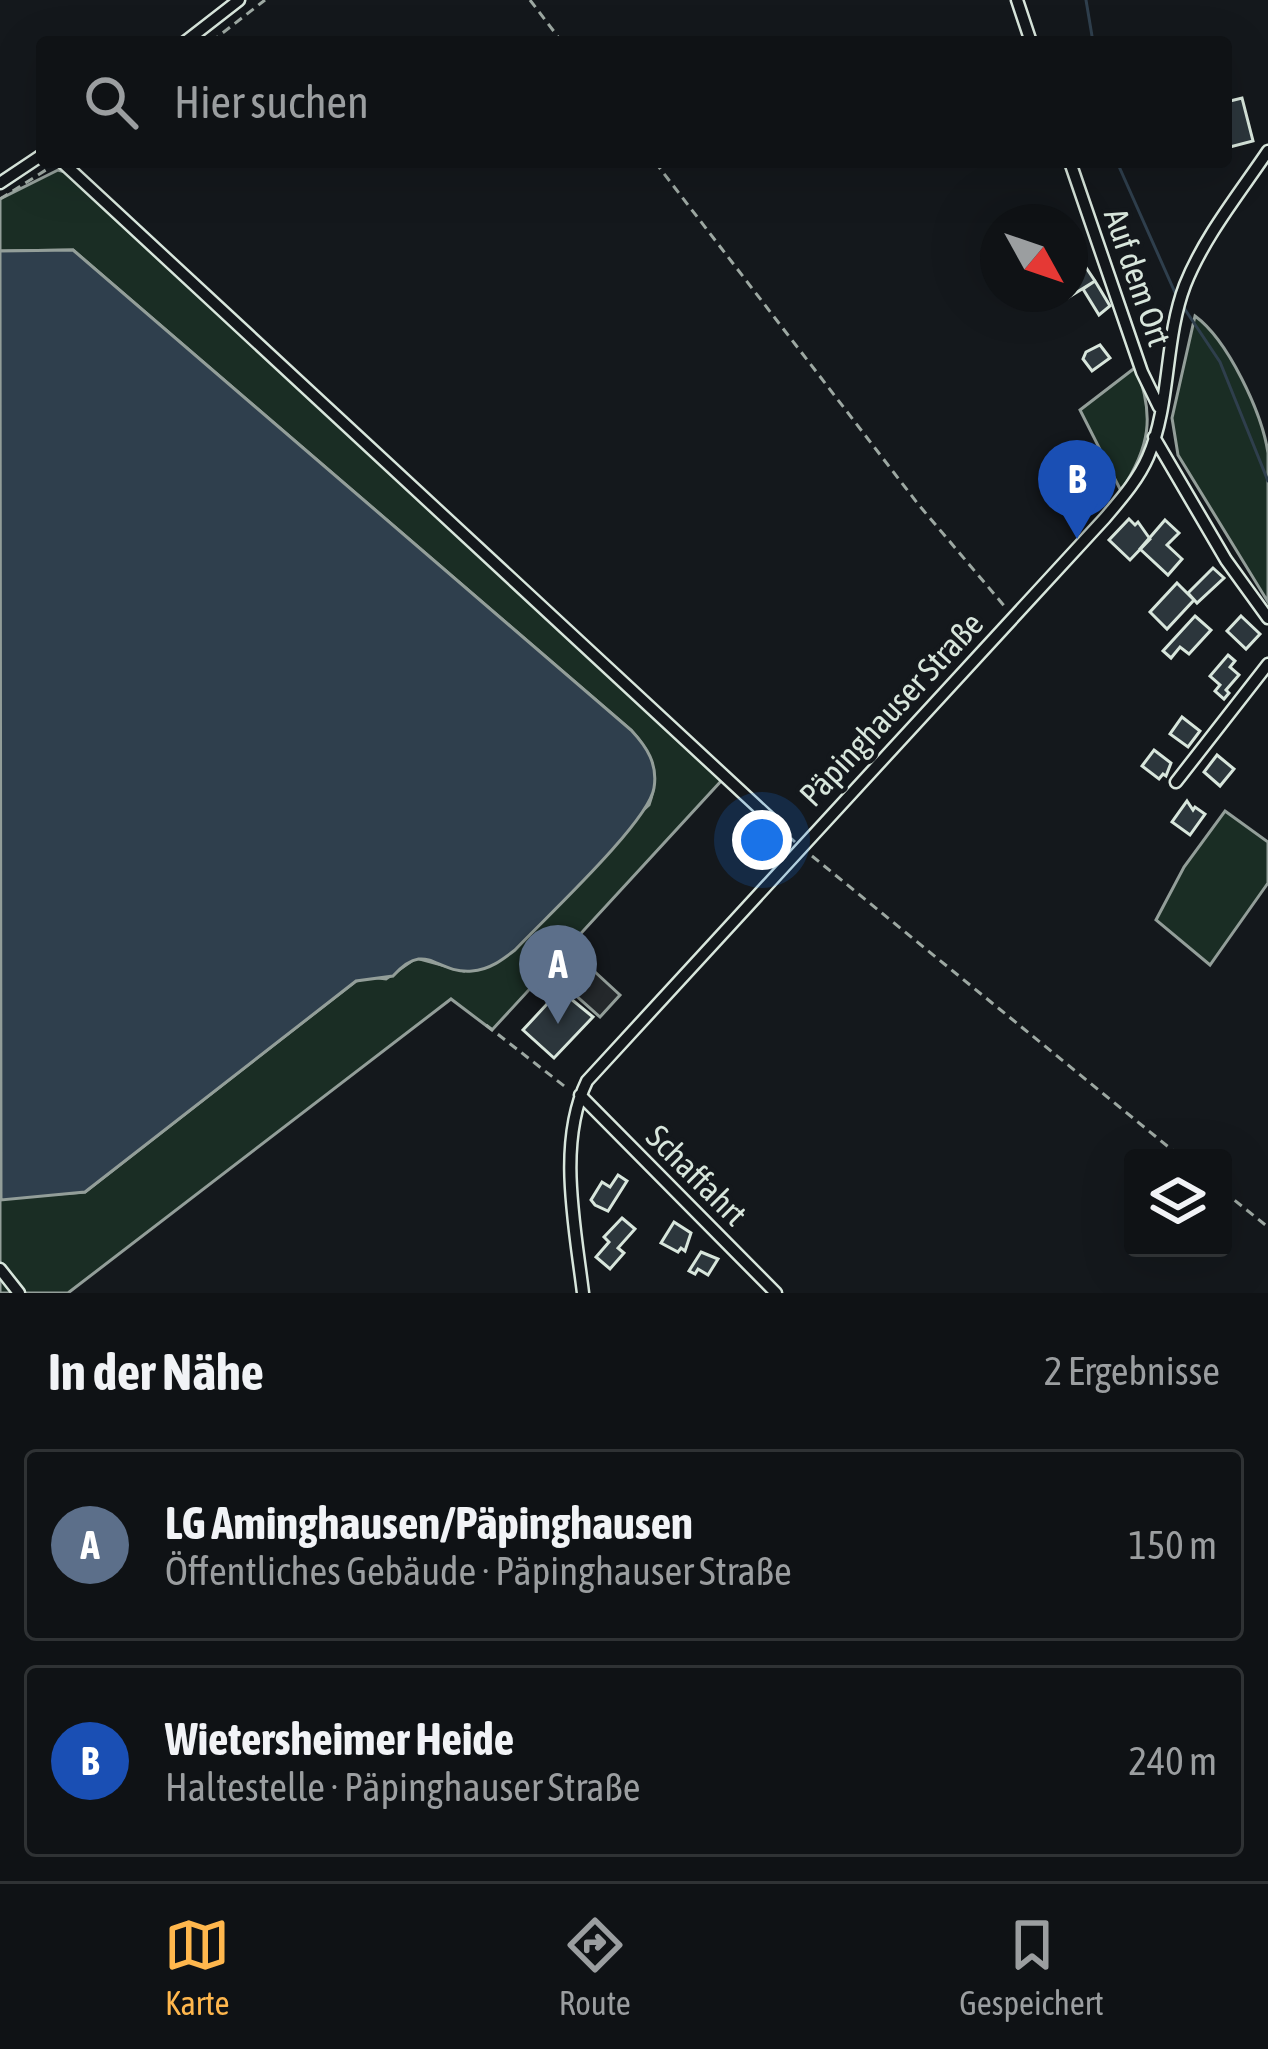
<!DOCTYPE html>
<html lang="de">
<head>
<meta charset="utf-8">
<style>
  :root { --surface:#0f1215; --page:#181b1e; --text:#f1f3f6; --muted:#9b9ea0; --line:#2f3234; --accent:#ffb74d }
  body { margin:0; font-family:"Asap Condensed",sans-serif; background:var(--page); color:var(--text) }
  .controls { position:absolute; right:36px; bottom:36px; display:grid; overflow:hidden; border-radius:12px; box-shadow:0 12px 48px #0002 }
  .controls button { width:108px; height:108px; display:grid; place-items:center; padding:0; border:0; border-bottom:3px solid var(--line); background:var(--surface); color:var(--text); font:60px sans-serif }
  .compass { position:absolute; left:980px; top:204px; width:108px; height:108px; border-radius:50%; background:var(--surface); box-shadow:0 12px 48px #0002; rotate:130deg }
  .you { position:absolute; left:762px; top:840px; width:42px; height:42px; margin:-30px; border:9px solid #fff; border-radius:50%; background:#1a73e8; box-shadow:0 0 0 18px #1a73e833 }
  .badge { display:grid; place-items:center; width:78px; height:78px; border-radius:50%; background:var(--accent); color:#fff; font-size:39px; font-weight:700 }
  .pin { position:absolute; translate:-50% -99px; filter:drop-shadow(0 3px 6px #0008) }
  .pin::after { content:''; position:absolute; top:63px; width:42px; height:36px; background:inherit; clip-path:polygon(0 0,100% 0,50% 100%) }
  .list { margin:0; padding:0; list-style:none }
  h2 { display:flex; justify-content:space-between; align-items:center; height:156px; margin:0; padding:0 48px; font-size:51px }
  h2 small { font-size:39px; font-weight:400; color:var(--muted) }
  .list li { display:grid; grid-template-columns:78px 1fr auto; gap:36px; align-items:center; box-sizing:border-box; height:192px; margin:0 24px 24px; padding:0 24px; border:3px solid var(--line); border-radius:12px }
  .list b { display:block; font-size:45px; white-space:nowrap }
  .list p { margin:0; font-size:39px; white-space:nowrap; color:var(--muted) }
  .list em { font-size:39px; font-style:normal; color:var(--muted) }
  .icon { flex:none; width:66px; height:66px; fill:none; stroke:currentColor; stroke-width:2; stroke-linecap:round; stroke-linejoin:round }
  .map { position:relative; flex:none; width:1268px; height:1293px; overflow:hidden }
  .search { position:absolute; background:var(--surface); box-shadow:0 12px 48px #0002; left:36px; right:36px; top:36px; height:132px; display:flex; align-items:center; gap:30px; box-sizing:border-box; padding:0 42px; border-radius:12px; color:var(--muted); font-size:45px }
  .sheet { height:588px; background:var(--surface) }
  nav { display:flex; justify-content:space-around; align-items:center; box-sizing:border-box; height:168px; border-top:3px solid var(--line); background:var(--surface); font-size:33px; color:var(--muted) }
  nav a { display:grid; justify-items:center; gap:6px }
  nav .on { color:var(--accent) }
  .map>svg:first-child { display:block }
  .green { fill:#1a2d24; stroke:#939e99; stroke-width:3 }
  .parking { fill:#24282b; stroke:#939e99; stroke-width:3 }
  .water { fill:#2f3f4d; stroke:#939e99; stroke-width:3 }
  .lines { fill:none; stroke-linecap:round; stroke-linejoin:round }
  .stream { stroke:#2f3f4d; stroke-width:3 }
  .building { fill:#2c363c; stroke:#d8e6dc; stroke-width:3 }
  .street-casing { stroke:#d8e6dc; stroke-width:15 }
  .path { stroke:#9da8a2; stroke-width:3; stroke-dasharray:9 6; stroke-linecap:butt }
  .street { stroke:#14181c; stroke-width:10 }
  .labels { text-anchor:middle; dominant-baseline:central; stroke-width:9; stroke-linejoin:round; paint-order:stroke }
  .street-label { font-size:33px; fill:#d8e6dc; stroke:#14181c }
</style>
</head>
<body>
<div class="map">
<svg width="1268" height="1293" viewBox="0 0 1268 1293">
  <rect width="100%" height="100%" fill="#14181c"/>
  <path class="green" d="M 58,170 L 65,172 L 722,780 L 492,1030 L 451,999 L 68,1293 L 0,1293 L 0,1198 L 85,1192 L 356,981 L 370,977 L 386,979 L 416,958 L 464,971 L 649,805 C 660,774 653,754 631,730 L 73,250 L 0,251 L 0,199 Z
    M 1195,316 C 1228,340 1262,413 1268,453 C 1268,496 1268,557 1268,602 L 1178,455 L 1172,418 Z
    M 1136,367 C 1155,416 1150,447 1121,491 L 1080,410 Z
    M 1225,811 L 1268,842 L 1268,883 L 1210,965 L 1156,920 L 1184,867 Z"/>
  <path class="parking" d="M 582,960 L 620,995 L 600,1017 L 562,983 Z"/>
  <path class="water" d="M 73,250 L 631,730 C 647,747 658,764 654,788 C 649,822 543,920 515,950 C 502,960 489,970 472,971 C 434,974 427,939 393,976 L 356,981 L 85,1192 L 1,1200 L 0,251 Z"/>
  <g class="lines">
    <path class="stream" d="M 1086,0 L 1093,42
      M 1117,162 L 1177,297
      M 1182,305 L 1220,362 L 1268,481"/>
  </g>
  <path class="building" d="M 1242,98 L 1253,141 L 1226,148 L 1226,102 Z
    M 1083,263 L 1095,281 L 1069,297 L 1070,270 Z
    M 1095,281 L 1110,306 L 1099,315 L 1083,289 Z
    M 1100,345 L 1110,358 L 1092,371 L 1083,359 L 1086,352 Z
    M 1129,519 L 1135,525 L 1138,522 L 1150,539 L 1130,560 L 1109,540 Z
    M 1165,520 L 1179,533 L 1167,545 L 1182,559 L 1168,575 L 1140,549 Z
    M 1213,568 L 1224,578 L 1197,603 L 1188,593 Z
    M 1177,583 L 1194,600 L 1167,629 L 1150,612 Z
    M 1195,616 L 1211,630 L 1189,654 L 1180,647 L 1171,658 L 1163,651 Z
    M 1241,616 L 1260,634 L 1246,649 L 1227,631 Z
    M 1228,655 L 1235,661 L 1230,667 L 1239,675 L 1226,690 L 1229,693 L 1224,699 L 1215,691 L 1220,685 L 1210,676 Z
    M 1182,717 L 1200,731 L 1188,747 L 1170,734 Z
    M 1154,750 L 1171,763 L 1166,776 L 1163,774 L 1159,779 L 1142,766 Z
    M 1217,755 L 1234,769 L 1220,786 L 1204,772 Z
    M 1187,801 L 1193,810 L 1195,807 L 1205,814 L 1190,835 L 1172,822 Z
    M 560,990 L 593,1017 L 554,1058 L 523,1030 Z
    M 618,1175 L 627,1181 L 608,1211 L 595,1205 L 591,1200 L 602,1182 L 610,1187 Z
    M 622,1218 L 635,1229 L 618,1248 L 624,1253 L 610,1269 L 596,1257 L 609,1242 L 604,1237 Z
    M 674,1222 L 691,1233 L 685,1251 L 681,1248 L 678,1252 L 661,1243 Z
    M 701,1252 L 718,1259 L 708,1275 L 698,1269 L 695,1274 L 689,1271 Z"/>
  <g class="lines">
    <defs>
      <path id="street" d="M 1017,0 L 1031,42
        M 185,42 L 239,0
        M 62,162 L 774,822
        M 1070,162 L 1142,372 L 1159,407
        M 0,183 L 42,155
        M 1154,437 L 1226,560 L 1268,618
        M 1176,782 L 1268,664
        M 580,1095 L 776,1293
        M 0,1269 L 19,1293
        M 583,1293 C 575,1226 557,1143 587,1081 L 1105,518 C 1121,499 1138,480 1148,457 C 1171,404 1164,340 1185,285 C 1204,237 1239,194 1268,151"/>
    </defs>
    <use href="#street" class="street-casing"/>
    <path class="path" d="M 530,0 L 562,42
      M 211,42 L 265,0
      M 655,162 L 918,504 L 1006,608
      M 0,199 L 49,168
      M 780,828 L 795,842
      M 812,856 L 1182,1158
      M 486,1025 L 568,1089
      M 1223,1191 L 1268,1227"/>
    <use href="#street" class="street"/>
  </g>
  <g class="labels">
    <g class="street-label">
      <text transform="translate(1138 277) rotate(71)">Auf dem Ort</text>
      <text transform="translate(891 709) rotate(-47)">Päpinghauser Straße</text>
      <text transform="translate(697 1175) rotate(45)">Schaffahrt</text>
    </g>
  </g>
</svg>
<div class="controls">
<button><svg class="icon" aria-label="layers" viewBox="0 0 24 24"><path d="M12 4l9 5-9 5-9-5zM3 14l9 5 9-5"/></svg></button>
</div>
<svg class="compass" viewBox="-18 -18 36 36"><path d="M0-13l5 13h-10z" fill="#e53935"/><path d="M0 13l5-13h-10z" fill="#9b9ea0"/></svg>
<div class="you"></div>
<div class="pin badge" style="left:558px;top:1024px;background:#5c6f8a">A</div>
<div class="pin badge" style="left:1077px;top:539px;background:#1a4fb4">B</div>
<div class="search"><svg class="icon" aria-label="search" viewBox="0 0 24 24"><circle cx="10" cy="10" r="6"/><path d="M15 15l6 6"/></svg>Hier suchen</div>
</div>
<section class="sheet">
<h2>In der Nähe<small>2 Ergebnisse</small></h2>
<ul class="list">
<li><span class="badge" style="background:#5c6f8a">A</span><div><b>LG Aminghausen/Päpinghausen</b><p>Öffentliches Gebäude · Päpinghauser Straße</p></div><em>150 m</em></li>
<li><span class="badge" style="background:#1a4fb4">B</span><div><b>Wietersheimer Heide</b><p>Haltestelle · Päpinghauser Straße</p></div><em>240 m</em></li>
</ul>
</section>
<nav>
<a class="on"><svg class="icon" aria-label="map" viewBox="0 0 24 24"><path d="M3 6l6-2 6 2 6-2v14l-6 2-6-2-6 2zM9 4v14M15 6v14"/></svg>Karte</a>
<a><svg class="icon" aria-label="directions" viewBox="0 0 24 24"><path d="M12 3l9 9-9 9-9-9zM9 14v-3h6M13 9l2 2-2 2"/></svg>Route</a>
<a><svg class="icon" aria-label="saved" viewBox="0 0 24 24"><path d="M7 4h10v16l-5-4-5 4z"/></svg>Gespeichert</a>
</nav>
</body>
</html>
